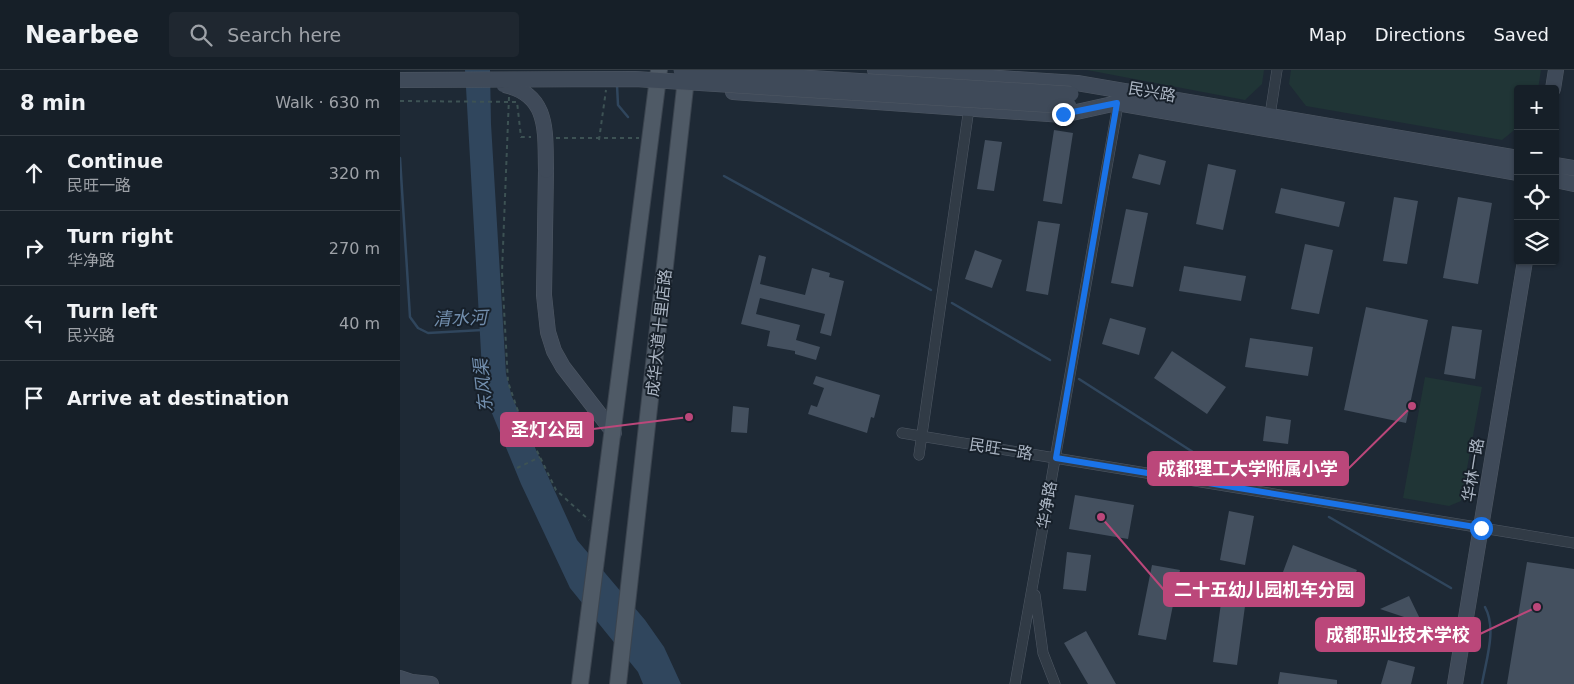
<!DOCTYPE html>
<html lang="en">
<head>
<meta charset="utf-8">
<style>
  :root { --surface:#161f28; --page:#1f2730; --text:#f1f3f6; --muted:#9ea2a8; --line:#353d45 }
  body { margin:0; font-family:"DejaVu Sans","Noto Sans SC",sans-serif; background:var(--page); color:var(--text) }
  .controls { position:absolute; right:15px; top:15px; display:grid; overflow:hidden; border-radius:5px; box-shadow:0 1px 4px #0004 }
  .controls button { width:45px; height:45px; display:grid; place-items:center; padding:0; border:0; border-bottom:1px solid var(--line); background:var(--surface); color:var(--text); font:25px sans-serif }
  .stop { position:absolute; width:15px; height:15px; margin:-11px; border:4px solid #1a73e8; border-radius:50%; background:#fff }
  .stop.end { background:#1a73e8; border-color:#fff; box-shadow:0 1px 5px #0008 }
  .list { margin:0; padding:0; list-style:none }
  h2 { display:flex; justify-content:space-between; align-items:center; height:65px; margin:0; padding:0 20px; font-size:21px }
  h2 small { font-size:16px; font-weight:400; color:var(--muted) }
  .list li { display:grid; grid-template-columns:32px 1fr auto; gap:15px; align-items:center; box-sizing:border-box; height:75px; padding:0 20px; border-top:1px solid var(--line) }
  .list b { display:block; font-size:19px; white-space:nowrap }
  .list p { margin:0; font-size:16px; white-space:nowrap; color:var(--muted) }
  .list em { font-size:16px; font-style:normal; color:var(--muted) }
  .icon { flex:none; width:28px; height:28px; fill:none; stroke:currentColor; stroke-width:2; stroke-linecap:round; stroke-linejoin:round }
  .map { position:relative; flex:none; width:1174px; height:614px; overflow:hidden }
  header { display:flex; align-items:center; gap:30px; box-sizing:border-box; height:70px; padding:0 25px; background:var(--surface); border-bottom:1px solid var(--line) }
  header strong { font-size:24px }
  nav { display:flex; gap:28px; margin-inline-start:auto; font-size:18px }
  .search { width:350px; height:45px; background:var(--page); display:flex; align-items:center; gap:12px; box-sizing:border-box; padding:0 18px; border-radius:5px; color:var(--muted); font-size:19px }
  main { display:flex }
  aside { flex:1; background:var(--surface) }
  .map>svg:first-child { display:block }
  .green { fill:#203536 }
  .water { fill:#30465d }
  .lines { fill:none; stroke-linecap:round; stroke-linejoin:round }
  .stream { stroke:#30465d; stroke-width:2.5 }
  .building { fill:#44505f }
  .street-casing { stroke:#4f5864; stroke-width:11 }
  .secondary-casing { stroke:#4f5864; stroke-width:16 }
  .primary-casing { stroke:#3b444f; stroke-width:18 }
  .path { stroke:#3d5254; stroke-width:2; stroke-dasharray:4 4; stroke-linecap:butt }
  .street { stroke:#313b46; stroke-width:10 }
  .secondary { stroke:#3f4a59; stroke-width:15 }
  .primary { stroke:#4f5a66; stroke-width:16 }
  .secondary-bridge-casing { stroke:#4f5864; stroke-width:16; stroke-linecap:butt }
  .path-bridge { stroke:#3d5254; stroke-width:2; stroke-dasharray:4 4; stroke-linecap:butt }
  .secondary-bridge { stroke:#3f4a59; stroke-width:15 }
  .route { stroke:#1a73e8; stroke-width:6 }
  .labels { text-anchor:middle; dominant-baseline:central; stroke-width:4; stroke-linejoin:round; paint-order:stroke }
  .street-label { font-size:16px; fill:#abb5c3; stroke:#17202a }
  .water-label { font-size:18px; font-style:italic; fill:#728ead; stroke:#17202a }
  .leader { fill:none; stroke:#bb477a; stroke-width:2 }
  .callout-dot { fill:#bb477a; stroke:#17202a; stroke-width:2 }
  .callout { fill:#bb477a; stroke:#bb477a; stroke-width:2 }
  .callout-label { font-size:18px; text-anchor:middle; font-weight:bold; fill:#fff }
</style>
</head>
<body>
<header>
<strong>Nearbee</strong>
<div class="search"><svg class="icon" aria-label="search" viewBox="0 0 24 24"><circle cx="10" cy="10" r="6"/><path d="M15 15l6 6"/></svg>Search here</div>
<nav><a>Map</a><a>Directions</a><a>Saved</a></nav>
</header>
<main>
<aside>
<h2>8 min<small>Walk · 630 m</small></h2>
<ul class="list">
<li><svg class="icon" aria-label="ahead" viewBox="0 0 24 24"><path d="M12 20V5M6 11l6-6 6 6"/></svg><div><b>Continue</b><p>民旺一路</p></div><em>320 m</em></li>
<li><svg class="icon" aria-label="right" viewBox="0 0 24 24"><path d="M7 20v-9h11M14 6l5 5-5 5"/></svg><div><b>Turn right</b><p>华净路</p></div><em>270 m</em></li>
<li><svg class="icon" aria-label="left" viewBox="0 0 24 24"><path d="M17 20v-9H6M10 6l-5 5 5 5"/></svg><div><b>Turn left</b><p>民兴路</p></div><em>40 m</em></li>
<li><svg class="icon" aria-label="arrive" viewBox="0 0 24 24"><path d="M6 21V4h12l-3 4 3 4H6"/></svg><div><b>Arrive at destination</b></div></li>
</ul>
</aside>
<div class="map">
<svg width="1174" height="614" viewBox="0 0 1174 614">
  <rect width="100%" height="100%" fill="#1e2935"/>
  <path class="green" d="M 687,0 L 864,0 L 862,14 L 845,30 Z
    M 891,0 L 1141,0 L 1138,19 L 1118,19 L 1118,57 L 1102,70 L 906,36 L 889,14 Z
    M 1025,307 L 1082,317 L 1061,431 L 1049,436 L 1003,428 Z"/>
  <path class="water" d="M 65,0 L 90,0 L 91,54 L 106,304 L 112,327 L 177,470 L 245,550 L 264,577 L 281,614 L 243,614 L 238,602 L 170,518 L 121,414 L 89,336 L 82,300 Z"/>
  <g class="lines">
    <path class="stream" d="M 217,15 L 218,35 L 228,47
      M 0,88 L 10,247 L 18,258 L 28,263 L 82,260
      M 324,106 L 531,220
      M 552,233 L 650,290
      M 679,309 L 821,400
      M 929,447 L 1051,518
      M 1082,614 C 1086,590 1097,559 1085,537"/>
  </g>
  <path class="building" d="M 654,60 L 673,63 L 662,134 L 643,131 Z
    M 585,70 L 602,72 L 594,121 L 577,119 Z
    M 739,84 L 766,91 L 760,115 L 732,108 Z
    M 808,94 L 836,100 L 823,160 L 796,154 Z
    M 881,118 L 945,132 L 939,157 L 875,143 Z
    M 994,127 L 1018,131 L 1007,194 L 983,191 Z
    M 1058,127 L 1092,133 L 1078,214 L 1043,208 Z
    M 726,139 L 748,143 L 733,217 L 711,213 Z
    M 638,151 L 660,154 L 648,225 L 626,221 Z
    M 905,174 L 933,180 L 919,244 L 891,239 Z
    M 575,180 L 602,190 L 592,218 L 565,209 Z
    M 359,185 L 366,187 L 360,214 L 405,225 L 412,198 L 430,203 L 429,207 L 444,211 L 431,266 L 420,263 L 425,244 L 360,228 L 356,244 L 400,255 L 396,270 L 420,277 L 416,290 L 395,284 L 395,281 L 367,276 L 370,261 L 341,254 Z
    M 784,196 L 846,206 L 841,231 L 779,221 Z
    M 966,237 L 1028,250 L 1006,353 L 944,340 Z
    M 710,248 L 746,258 L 739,285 L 702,274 Z
    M 1052,256 L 1082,260 L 1075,309 L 1044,304 Z
    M 850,268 L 913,277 L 908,306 L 845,297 Z
    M 772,281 L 826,317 L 807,344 L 754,308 Z
    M 416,306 L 480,325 L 474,348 L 471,347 L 467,363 L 408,344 L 411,335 L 417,337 L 424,318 L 413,314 Z
    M 333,336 L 349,338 L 347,363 L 331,362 Z
    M 866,346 L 891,350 L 888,374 L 863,371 Z
    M 675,425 L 734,435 L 728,469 L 669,459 Z
    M 829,441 L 854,446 L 845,495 L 820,490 Z
    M 893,475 L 957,500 L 946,526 L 883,502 Z
    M 667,482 L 691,485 L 686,521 L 663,519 Z
    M 1127,492 L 1174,499 L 1174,614 L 1107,614 Z
    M 752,495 L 780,500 L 766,570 L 738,565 Z
    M 824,511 L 848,514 L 837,595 L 813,592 Z
    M 1009,526 L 1022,553 L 980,539 Z
    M 686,561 L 716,614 L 688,614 L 664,573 Z
    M 988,590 L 1015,597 L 1011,614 L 981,614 Z
    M 880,602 L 937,610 L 937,614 L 878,614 Z"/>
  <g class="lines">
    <defs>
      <path id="street" d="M 870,45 L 877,0
        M 502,363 L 1174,473
        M 519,385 L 569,38
        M 635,525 L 643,583 L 655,614
        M 615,614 L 719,29"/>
      <path id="secondary" d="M 475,0 L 677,13 L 1118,88
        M 1153,19 L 1156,0
        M 333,22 L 663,45 L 717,33 L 1118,103
        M 1155,95 L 1174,98
        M 146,100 L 144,225 L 148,262 L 154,281 L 163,297 L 214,363
        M 1155,110 L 1174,114
        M 0,608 L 12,612 L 31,614
        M 1055,614 L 1125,191"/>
      <path id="primary" d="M 180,614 L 259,0
        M 218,614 L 287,0"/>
    </defs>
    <use href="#street" class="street-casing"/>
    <use href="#secondary" class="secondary-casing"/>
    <use href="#primary" class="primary-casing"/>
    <path class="path" d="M 109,27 L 102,202 L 108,312 L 119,344 L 156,420 L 189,450
      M 156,68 L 239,68
      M 199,70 L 206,20
      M 117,398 L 140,387"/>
    <use href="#street" class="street"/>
    <use href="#secondary" class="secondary"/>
    <use href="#primary" class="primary"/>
    <defs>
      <path id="secondary-bridge" d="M 281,0 L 671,24
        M 0,10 L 235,9 L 669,36
        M 104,15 C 150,24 145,63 146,100"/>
    </defs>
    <use href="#secondary-bridge" class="secondary-bridge-casing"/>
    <path class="path-bridge" d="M 0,31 L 117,32 L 121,67 L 131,67"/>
    <use href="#secondary-bridge" class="secondary-bridge"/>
  </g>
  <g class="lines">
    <path class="route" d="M 663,44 L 717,33 L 656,388 L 1081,458"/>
  </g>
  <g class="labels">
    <g class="street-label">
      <text transform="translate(752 22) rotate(10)">民兴路</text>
      <text transform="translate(259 263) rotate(-84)">成华大道十里店路</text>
      <text transform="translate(601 379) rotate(9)">民旺一路</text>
      <text transform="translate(1073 400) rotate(-81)">华林一路</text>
      <text transform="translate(647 435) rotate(-80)">华净路</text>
    </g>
    <g class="water-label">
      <text transform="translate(60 248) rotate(-2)">清水河</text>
      <text transform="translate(83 316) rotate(-96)">东风渠</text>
    </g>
  </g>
  <path class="leader" d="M289 347L193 359M1012 336L948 399M701 447L764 520M1137 537L1080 564"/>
  <g class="callout-dot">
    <circle cx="289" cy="347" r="5"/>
    <circle cx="1012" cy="336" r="5"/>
    <circle cx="701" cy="447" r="5"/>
    <circle cx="1137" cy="537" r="5"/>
  </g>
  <g class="callout">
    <rect x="101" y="343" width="92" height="33" rx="5"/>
    <rect x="748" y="382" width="200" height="33" rx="5"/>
    <rect x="764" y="503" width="200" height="33" rx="5"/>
    <rect x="916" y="548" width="164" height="33" rx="5"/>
  </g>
  <g class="callout-label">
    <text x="147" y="366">圣灯公园</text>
    <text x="848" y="405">成都理工大学附属小学</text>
    <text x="864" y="526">二十五幼儿园机车分园</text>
    <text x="998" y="571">成都职业技术学校</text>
  </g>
</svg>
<div class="controls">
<button>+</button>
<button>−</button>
<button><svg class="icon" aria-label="locate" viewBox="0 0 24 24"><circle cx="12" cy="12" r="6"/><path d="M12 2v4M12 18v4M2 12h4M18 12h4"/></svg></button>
<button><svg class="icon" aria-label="layers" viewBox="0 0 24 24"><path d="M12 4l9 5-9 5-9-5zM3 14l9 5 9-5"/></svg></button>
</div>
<div class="stop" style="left:1081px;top:458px"></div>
<div class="stop end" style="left:663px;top:44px"></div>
</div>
</main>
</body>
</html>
